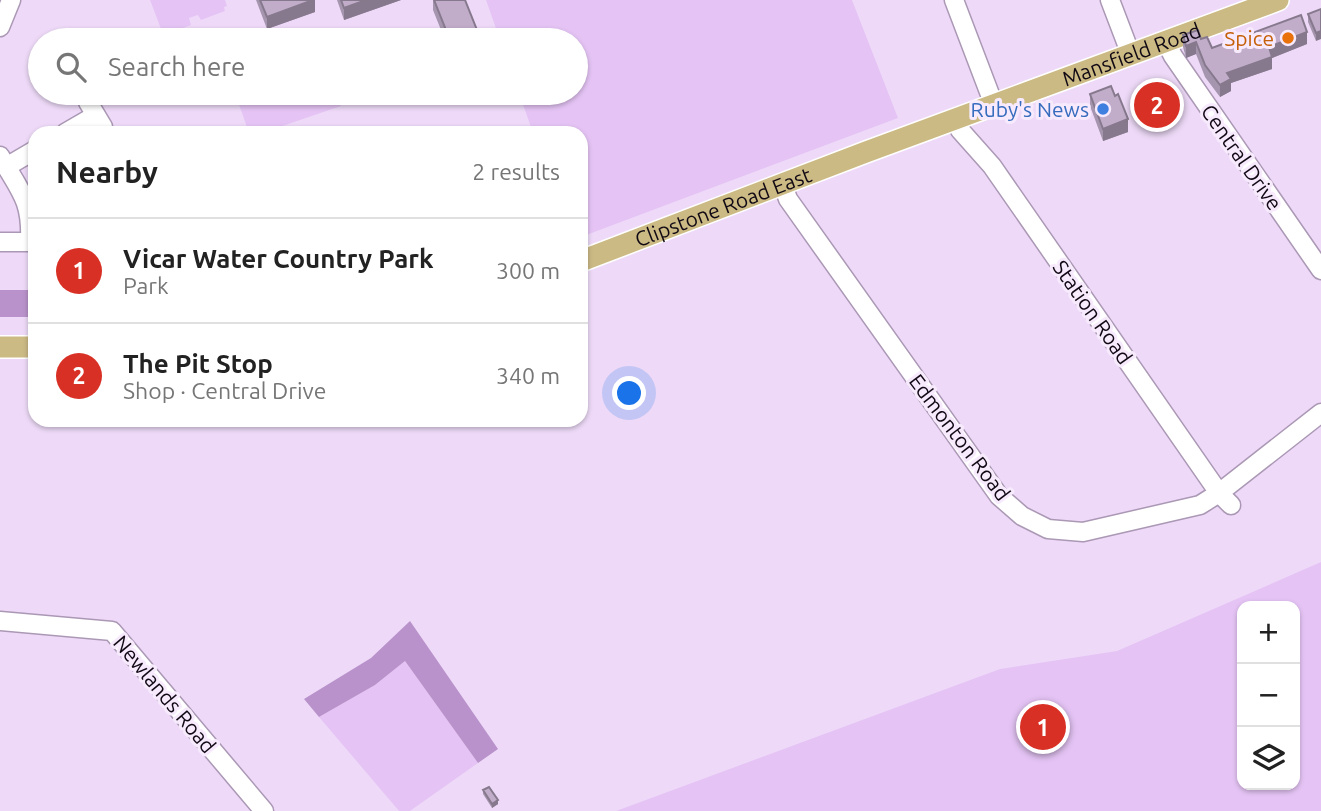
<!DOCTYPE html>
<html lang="en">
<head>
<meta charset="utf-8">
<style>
  :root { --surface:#fff; --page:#f2f2f2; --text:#222; --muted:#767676; --line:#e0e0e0; --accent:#d93025 }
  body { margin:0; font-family:Ubuntu,sans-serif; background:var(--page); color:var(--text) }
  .controls { position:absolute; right:21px; bottom:21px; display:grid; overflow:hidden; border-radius:14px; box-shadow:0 2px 5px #0004 }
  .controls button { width:63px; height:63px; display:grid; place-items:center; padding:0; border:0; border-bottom:2px solid var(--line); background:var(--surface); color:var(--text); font:35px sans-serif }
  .you { position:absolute; left:630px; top:394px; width:24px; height:24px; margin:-18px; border:5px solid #fff; border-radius:50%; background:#1a73e8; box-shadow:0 0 0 10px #1a73e833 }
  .badge { display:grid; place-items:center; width:46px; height:46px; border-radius:50%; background:var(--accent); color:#fff; font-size:23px; font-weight:700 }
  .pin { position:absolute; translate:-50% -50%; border:4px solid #fff; box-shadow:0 2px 7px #0006 }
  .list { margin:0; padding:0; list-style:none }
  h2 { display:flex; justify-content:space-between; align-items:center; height:91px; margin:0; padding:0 28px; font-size:30px }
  h2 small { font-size:23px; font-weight:400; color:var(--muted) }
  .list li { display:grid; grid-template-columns:46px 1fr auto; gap:21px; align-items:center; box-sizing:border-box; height:105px; padding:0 28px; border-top:2px solid var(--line) }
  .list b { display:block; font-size:26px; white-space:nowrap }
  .list p { margin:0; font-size:23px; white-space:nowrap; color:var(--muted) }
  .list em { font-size:23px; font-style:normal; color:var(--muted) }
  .icon { flex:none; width:38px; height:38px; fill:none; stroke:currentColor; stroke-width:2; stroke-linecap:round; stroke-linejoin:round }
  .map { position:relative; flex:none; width:1321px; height:811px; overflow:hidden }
  .search { position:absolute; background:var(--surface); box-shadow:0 2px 5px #0004; left:28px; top:28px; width:560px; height:77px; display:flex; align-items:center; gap:18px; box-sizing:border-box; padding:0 24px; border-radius:38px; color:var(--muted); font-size:26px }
  .panel { position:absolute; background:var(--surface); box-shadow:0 2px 5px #0004; left:28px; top:126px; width:560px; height:301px; border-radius:21px }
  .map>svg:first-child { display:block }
  .green { fill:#e5c4f5; fill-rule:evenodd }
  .forest { fill:#b992cb }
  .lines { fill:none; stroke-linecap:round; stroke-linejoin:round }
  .minor-casing { stroke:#ab98b5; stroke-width:21 }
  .major-casing { stroke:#fff; stroke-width:24 }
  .minor { stroke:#fff; stroke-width:18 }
  .major { stroke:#ccba85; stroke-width:21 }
  .wall { fill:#a695ae }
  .shaded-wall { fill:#87798d }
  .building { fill:#c1adca; stroke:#87798d; stroke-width:2 }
  .food-dot { fill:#e8710a; stroke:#f7eafd; stroke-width:2.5 }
  .shop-dot { fill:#3f7fe0; stroke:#f7eafd; stroke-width:2.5 }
  .labels { text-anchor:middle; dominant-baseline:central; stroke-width:6; stroke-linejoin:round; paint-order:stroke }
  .food-label { font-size:21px; fill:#c56008; stroke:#f7eafd; text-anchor:end }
  .street-label { font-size:21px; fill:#100913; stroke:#f7eafd }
  .shop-label { font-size:21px; fill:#366cbe; stroke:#f7eafd; text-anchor:end }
</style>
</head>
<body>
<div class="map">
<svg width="1321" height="811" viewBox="0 0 1321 811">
  <rect width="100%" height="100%" fill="#eedaf8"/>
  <path class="green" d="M 150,0 L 225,0 L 227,6 L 224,7 L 225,11 L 201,20 L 198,15 L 189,18 L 191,25 L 167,34 L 165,28 L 161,29 Z
    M 486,0 L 852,0 L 898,118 L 581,237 L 581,133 L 533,133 L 519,93 L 576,93 L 576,40 L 500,40 Z
    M 235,93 L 337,93 L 341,106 L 262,133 L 249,133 Z
    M 1321,562 L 1321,811 L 616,811 L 1000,669 L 1117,651 ZM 1242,606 L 1295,606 L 1295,785 L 1242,785 Z
    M 405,661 L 478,763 L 410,811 L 399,811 L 319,717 L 375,685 Z"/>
  <path class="forest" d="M 0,290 L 35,290 L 35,317 L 0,317 Z
    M 410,621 L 498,749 L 478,763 L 405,661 L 375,685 L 319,717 L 304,699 L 371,658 Z"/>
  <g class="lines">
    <defs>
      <path id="minor" d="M 954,0 L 994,105
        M 1110,0 L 1131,55
        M 0,27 L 11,0
        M 1166,42 L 1173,56 L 1321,270
        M 88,102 L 103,127
        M 955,119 L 960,130 L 992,166 L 1219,493 L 1231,505
        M 65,133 L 96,115
        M 0,156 C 20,191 32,200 30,242
        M 6,167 L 35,150
        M 783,185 L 788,199 L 999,496 L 1022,516 L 1048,529 L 1083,532 L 1200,505 L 1219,493 L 1321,413
        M 0,242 L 35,242
        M 0,621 L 112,631 L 264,811"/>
      <g id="major">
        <path id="s1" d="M 581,261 L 866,152 L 1278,0"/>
        <path d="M 0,347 L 35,347"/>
      </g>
    </defs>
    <use href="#minor" class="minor-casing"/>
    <use href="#major" class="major-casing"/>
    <use href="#minor" class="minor"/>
    <use href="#major" class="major"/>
  </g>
  <path class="wall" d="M 256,0 L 316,0 L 315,0 L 315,12 L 267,29 Z
    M 337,0 L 401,0 L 344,20 Z
    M 433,0 L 465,0 L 481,40 L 445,40 L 433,10 Z
    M 1321,9 L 1316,41 L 1308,22 L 1308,14 Z
    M 1183,35 L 1201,39 L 1212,48 L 1307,44 L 1272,58 L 1272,69 L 1231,83 L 1231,91 L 1220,97 L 1205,77 L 1196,54 L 1186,58 L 1183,47 Z
    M 1090,94 L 1128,132 L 1103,141 L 1090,106 Z
    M 483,790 L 498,804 L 492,808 L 483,794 Z"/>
  <path class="shaded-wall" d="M 312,0 L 316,0 L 315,0 L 315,12 L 267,29 L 267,17 Z
    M 366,0 L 401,0 L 344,20 L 344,8 Z
    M 1321,31 L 1321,39 L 1316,41 L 1316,33 Z
    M 1307,32 L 1307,44 L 1272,58 L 1272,69 L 1231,83 L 1231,91 L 1220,97 L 1220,85 L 1227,73 L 1269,47 Z
    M 1196,42 L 1196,54 L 1186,58 L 1186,46 Z
    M 1128,119 L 1128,132 L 1103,141 L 1103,129 Z
    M 498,800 L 498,804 L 492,808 L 492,804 Z"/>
  <path class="building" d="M 260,0 L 313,0 L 267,17 Z
    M 341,0 L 366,0 L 344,8 Z
    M 434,0 L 465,0 L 481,40 L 450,40 Z
    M 1321,9 L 1321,31 L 1316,33 L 1308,14 Z
    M 1301,15 L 1307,32 L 1269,47 L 1272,57 L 1227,73 L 1231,79 L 1220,85 L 1205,65 L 1196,42 L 1186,46 L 1183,35 L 1198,30 L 1201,39 L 1207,37 L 1212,48 Z
    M 1111,86 L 1115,96 L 1118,94 L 1128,119 L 1103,129 L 1090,94 Z
    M 489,787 L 498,800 L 492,804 L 483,790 Z"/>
  <circle class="food-dot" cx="1288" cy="38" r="7"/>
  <circle class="shop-dot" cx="1103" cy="109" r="7"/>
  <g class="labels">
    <g class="food-label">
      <text x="1274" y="38">Spice</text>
    </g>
    <g class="street-label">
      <text stroke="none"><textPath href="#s1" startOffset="588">Mansfield Road</textPath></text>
      <text transform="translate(1242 157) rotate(55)">Central Drive</text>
      <text stroke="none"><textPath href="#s1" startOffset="152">Clipstone Road East</textPath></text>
      <text transform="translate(1093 312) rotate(55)">Station Road</text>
      <text transform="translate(960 437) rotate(53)">Edmonton Road</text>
      <text transform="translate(165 694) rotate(50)">Newlands Road</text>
    </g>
    <g class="shop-label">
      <text x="1089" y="109">Ruby's News</text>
    </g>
  </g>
</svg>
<div class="controls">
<button>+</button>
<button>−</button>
<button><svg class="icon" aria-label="layers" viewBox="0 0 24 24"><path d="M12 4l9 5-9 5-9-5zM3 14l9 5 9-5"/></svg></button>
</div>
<div class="you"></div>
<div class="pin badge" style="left:1043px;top:727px">1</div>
<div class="pin badge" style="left:1157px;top:105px">2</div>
<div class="search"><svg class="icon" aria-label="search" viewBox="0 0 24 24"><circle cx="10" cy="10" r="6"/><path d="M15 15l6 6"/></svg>Search here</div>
<section class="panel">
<h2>Nearby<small>2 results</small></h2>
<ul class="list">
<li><span class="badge">1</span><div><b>Vicar Water Country Park</b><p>Park</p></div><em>300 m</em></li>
<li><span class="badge">2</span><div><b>The Pit Stop</b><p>Shop · Central Drive</p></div><em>340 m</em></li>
</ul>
</section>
</div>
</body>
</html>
